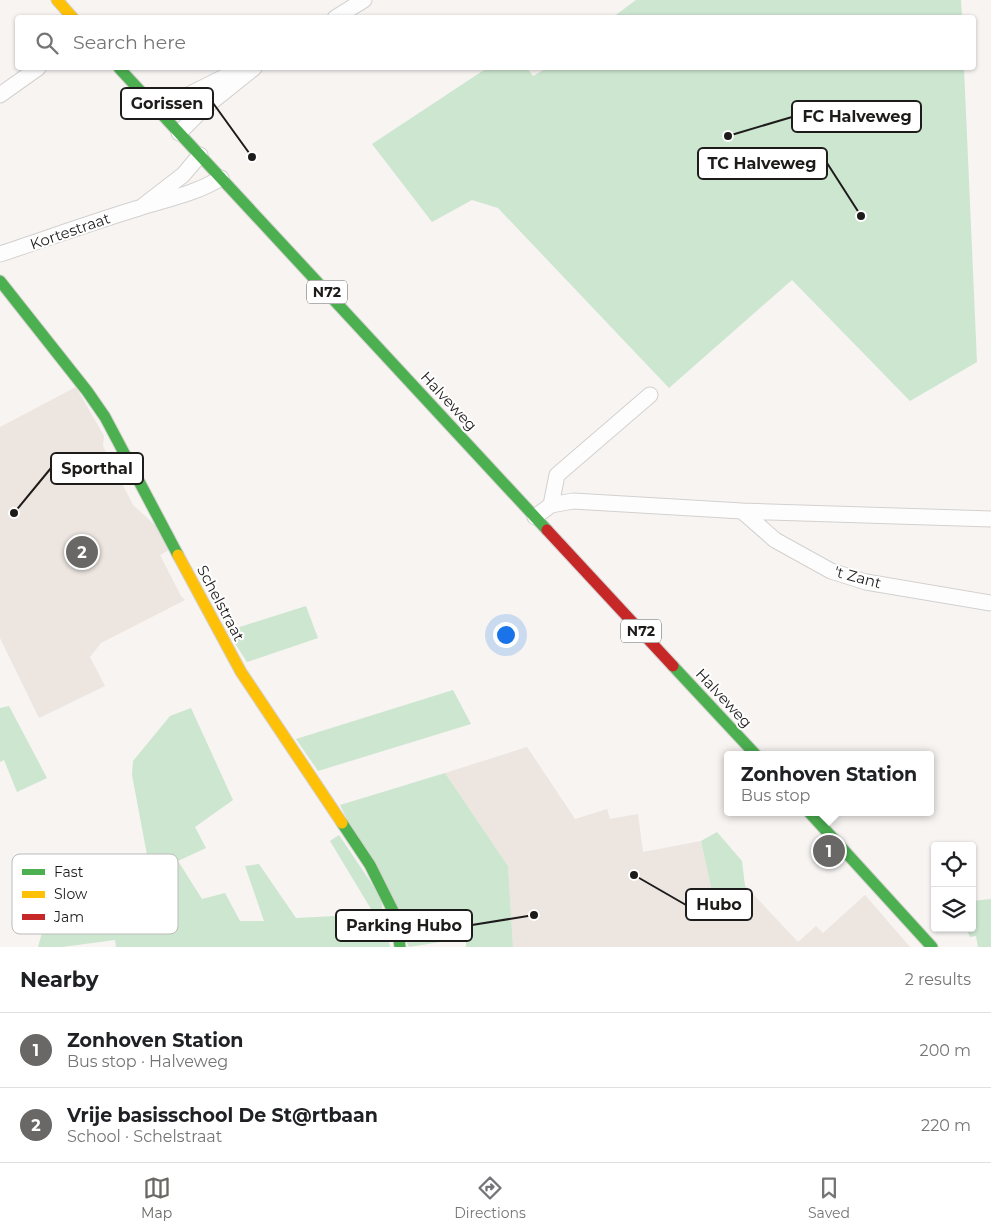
<!DOCTYPE html>
<html lang="en">
<head>
<meta charset="utf-8">
<style>
  :root { --surface:#fff; --page:#f6f6f6; --text:#202124; --muted:#757577; --line:#e0e0e0; --accent:#6a6866 }
  body { margin:0; font-family:Montserrat,sans-serif; background:var(--page); color:var(--text) }
  .controls { position:absolute; right:15px; bottom:15px; display:grid; overflow:hidden; border-radius:5px; box-shadow:0 1px 4px #0004 }
  .controls button { width:45px; height:45px; display:grid; place-items:center; padding:0; border:0; border-bottom:1px solid var(--line); background:var(--surface); color:var(--text); font:25px sans-serif }
  .you { position:absolute; left:505px; top:634px; width:18px; height:18px; margin:-12px; border:4px solid #fff; border-radius:50%; background:#1a73e8; box-shadow:0 0 0 8px #1a73e833 }
  .badge { display:grid; place-items:center; width:32px; height:32px; border-radius:50%; background:var(--accent); color:#fff; font-size:16px; font-weight:700 }
  .pin { position:absolute; translate:-50% -50%; border:2px solid #fff; box-shadow:0 1px 5px #0006 }
  .popup { position:absolute; left:724px; top:751px; width:210px; height:65px; box-sizing:border-box; display:grid; place-content:center; border-radius:5px; background:var(--surface); filter:drop-shadow(0 1px 4px #0005); font-size:16px; white-space:nowrap; color:var(--muted) }
  .popup b { font-size:19px; color:var(--text) }
  .popup::after { content:''; position:absolute; left:50%; top:100%; margin-left:-10px; border:10px solid transparent; border-top-color:var(--surface) }
  .list { margin:0; padding:0; list-style:none }
  h2 { display:flex; justify-content:space-between; align-items:center; height:65px; margin:0; padding:0 20px; font-size:21px }
  h2 small { font-size:16px; font-weight:400; color:var(--muted) }
  .list li { display:grid; grid-template-columns:32px 1fr auto; gap:15px; align-items:center; box-sizing:border-box; height:75px; padding:0 20px; border-top:1px solid var(--line) }
  .list b { display:block; font-size:19px; white-space:nowrap }
  .list p { margin:0; font-size:16px; white-space:nowrap; color:var(--muted) }
  .list em { font-size:16px; font-style:normal; color:var(--muted) }
  .icon { flex:none; width:28px; height:28px; fill:none; stroke:currentColor; stroke-width:2; stroke-linecap:round; stroke-linejoin:round }
  .map { position:relative; flex:none; width:991px; height:947px; overflow:hidden }
  .search { position:absolute; background:var(--surface); box-shadow:0 1px 4px #0004; left:15px; right:15px; top:15px; height:55px; display:flex; align-items:center; gap:12px; box-sizing:border-box; padding:0 18px; border-radius:5px; color:var(--muted); font-size:19px }
  .sheet { height:215px; background:var(--surface) }
  nav { display:flex; justify-content:space-around; align-items:center; box-sizing:border-box; height:70px; border-top:1px solid var(--line); background:var(--surface); font-size:14px; color:var(--muted) }
  nav a { display:grid; justify-items:center; gap:2px }
  nav .on { color:var(--accent) }
  .map>svg:first-child { display:block }
  .built { fill:#ece5e0 }
  .green { fill:#cce6d0 }
  .lines { fill:none; stroke-linecap:round; stroke-linejoin:round }
  .street-casing { stroke:#d3d1cf; stroke-width:17 }
  .fast-casing { stroke:#d3d1cf; stroke-width:13 }
  .slow-casing { stroke:#d3d1cf; stroke-width:13 }
  .jam-casing { stroke:#d3d1cf; stroke-width:13 }
  .street { stroke:#fefdfd; stroke-width:15 }
  .fast { stroke:#4caf50; stroke-width:11 }
  .slow { stroke:#ffc107; stroke-width:11 }
  .jam { stroke:#c62828; stroke-width:11 }
  .labels { text-anchor:middle; dominant-baseline:central; stroke-width:4; stroke-linejoin:round; paint-order:stroke }
  .shield { fill:#fff; stroke:#62605f; stroke-width:1 }
  .shield-label { font-size:14px; font-weight:bold; fill:#1e1c1b }
  .street-label { font-size:15px; fill:#1e1c1b; stroke:#fff }
  .key { fill:#fff; stroke:#bcbbbb; stroke-width:1 }
  .key-label { font-size:14px; fill:#1e1c1b }
  .leader { fill:none; stroke:#1e1c1b; stroke-width:2 }
  .callout-dot { fill:#1e1c1b; stroke:#fff; stroke-width:2 }
  .callout { fill:#fff; stroke:#1e1c1b; stroke-width:2 }
  .callout-label { font-size:16px; text-anchor:middle; font-weight:bold; fill:#1e1c1b }
</style>
</head>
<body>
<div class="map">
<svg width="991" height="947" viewBox="0 0 991 947">
  <rect width="100%" height="100%" fill="#f7f4f2"/>
  <path class="built" d="M 76,387 L 104,436 L 103,446 L 133,505 L 156,526 L 169,550 L 160,555 L 181,596 L 185,600 L 101,643 L 90,657 L 105,686 L 39,718 L 0,638 L 0,427 Z
    M 527,747 L 575,819 L 607,809 L 610,819 L 638,814 L 643,852 L 701,841 L 712,892 L 729,889 L 746,897 L 751,892 L 798,942 L 816,926 L 823,933 L 865,895 L 910,947 L 513,947 L 508,866 L 445,773 Z"/>
  <path class="green" d="M 636,0 L 961,0 L 962,17 L 613,17 Z
    M 487,68 L 527,68 L 533,76 L 547,68 L 964,68 L 977,362 L 910,401 L 792,280 L 669,388 L 498,208 L 472,200 L 432,222 L 372,144 Z
    M 306,606 L 318,638 L 247,662 L 227,631 Z
    M 453,690 L 471,724 L 318,771 L 296,739 Z
    M 9,706 L 47,778 L 17,792 L 4,760 L 0,762 L 0,708 Z
    M 191,708 L 233,800 L 195,827 L 206,848 L 178,861 L 202,899 L 225,893 L 240,921 L 264,921 L 245,866 L 259,864 L 296,918 L 374,914 L 330,841 L 339,835 L 380,896 L 390,947 L 116,947 L 115,940 L 62,947 L 38,947 L 45,922 L 36,894 L 96,869 L 107,892 L 151,876 L 132,775 L 133,761 L 170,716 Z
    M 445,773 L 508,866 L 513,947 L 466,947 L 466,938 L 409,947 L 340,805 Z
    M 717,832 L 742,861 L 745,886 L 751,892 L 746,897 L 740,898 L 729,889 L 712,892 L 701,841 Z
    M 991,899 L 991,947 L 978,947 L 976,936 L 970,937 L 966,928 L 972,928 L 972,901 Z"/>
  <g class="lines">
    <defs>
      <path id="street" d="M 335,18 L 364,0
        M 0,95 L 38,68
        M 156,108 L 188,95 L 236,71 L 246,68
        M 179,133 L 204,108 L 254,68
        M 144,205 L 183,175 L 200,155
        M 0,254 C 46,239 92,222 139,208 C 167,199 195,194 221,178
        M 551,505 L 557,475 L 650,395
        M 742,511 L 775,540 L 831,571 L 866,582 L 991,603
        M 535,517 L 551,505 L 573,501 L 742,511 L 991,519"/>
      <path id="fast" d="M 119,68 L 547,530
        M 0,281 L 87,391 L 105,417 L 178,555
        M 673,666 L 756,755
        M 809,812 L 932,947
        M 342,823 L 370,865 L 396,917 L 400,947"/>
      <path id="slow" d="M 57,0 L 73,18
        M 178,555 L 241,672 L 342,823"/>
      <path id="jam" d="M 547,530 L 673,666"/>
    </defs>
    <use href="#street" class="street-casing"/>
    <use href="#fast" class="fast-casing"/>
    <use href="#slow" class="slow-casing"/>
    <use href="#jam" class="jam-casing"/>
    <use href="#street" class="street"/>
    <use href="#fast" class="fast"/>
    <use href="#slow" class="slow"/>
    <use href="#jam" class="jam"/>
  </g>
  <g class="labels">
    <g class="shield">
      <rect x="307" y="280.5" width="40" height="23" rx="4"/>
      <rect x="621" y="619.5" width="40" height="23" rx="4"/>
    </g>
    <g class="shield-label">
      <text x="327" y="292">N72</text>
      <text x="641" y="631">N72</text>
    </g>
    <g class="street-label">
      <text transform="translate(70 231) rotate(-19)">Kortestraat</text>
      <text transform="translate(449 401) rotate(47)">Halveweg</text>
      <text transform="translate(858 577) rotate(15)">'t Zant</text>
      <text transform="translate(221 603) rotate(62)">Schelstraat</text>
      <text transform="translate(724 698) rotate(47)">Halveweg</text>
    </g>
  </g>
  <rect x="12" y="854" width="166" height="80" rx="8" class="key"/>
  <rect x="22" y="869" width="23" height="6" fill="#4caf50"/>
  <rect x="22" y="891" width="23" height="7" fill="#ffc107"/>
  <rect x="22" y="914" width="23" height="6" fill="#c62828"/>
  <g class="key-label">
    <text x="54" y="877">Fast</text>
    <text x="54" y="899">Slow</text>
    <text x="54" y="922">Jam</text>
  </g>
  <path class="leader" d="M252 157L213 103M728 136L792 117M861 216L827 163M14 513L51 468M634 875L686 905M534 915L472 925"/>
  <g class="callout-dot">
    <circle cx="252" cy="157" r="5"/>
    <circle cx="728" cy="136" r="5"/>
    <circle cx="861" cy="216" r="5"/>
    <circle cx="14" cy="513" r="5"/>
    <circle cx="634" cy="875" r="5"/>
    <circle cx="534" cy="915" r="5"/>
  </g>
  <g class="callout">
    <rect x="121" y="88" width="92" height="31" rx="5"/>
    <rect x="792" y="101" width="129" height="31" rx="5"/>
    <rect x="698" y="148" width="129" height="31" rx="5"/>
    <rect x="51" y="453" width="92" height="31" rx="5"/>
    <rect x="686" y="889" width="66" height="31" rx="5"/>
    <rect x="336" y="910" width="136" height="31" rx="5"/>
  </g>
  <g class="callout-label">
    <text x="167" y="109">Gorissen</text>
    <text x="857" y="122">FC Halveweg</text>
    <text x="762" y="169">TC Halveweg</text>
    <text x="97" y="474">Sporthal</text>
    <text x="719" y="910">Hubo</text>
    <text x="404" y="931">Parking Hubo</text>
  </g>
</svg>
<div class="controls">
<button><svg class="icon" aria-label="locate" viewBox="0 0 24 24"><circle cx="12" cy="12" r="6"/><path d="M12 2v4M12 18v4M2 12h4M18 12h4"/></svg></button>
<button><svg class="icon" aria-label="layers" viewBox="0 0 24 24"><path d="M12 4l9 5-9 5-9-5zM3 14l9 5 9-5"/></svg></button>
</div>
<div class="you"></div>
<div class="pin badge" style="left:829px;top:851px">1</div>
<div class="popup"><b>Zonhoven Station</b>Bus stop</div>
<div class="pin badge" style="left:82px;top:552px">2</div>
<div class="search"><svg class="icon" aria-label="search" viewBox="0 0 24 24"><circle cx="10" cy="10" r="6"/><path d="M15 15l6 6"/></svg>Search here</div>
</div>
<section class="sheet">
<h2>Nearby<small>2 results</small></h2>
<ul class="list">
<li><span class="badge">1</span><div><b>Zonhoven Station</b><p>Bus stop · Halveweg</p></div><em>200 m</em></li>
<li><span class="badge">2</span><div><b>Vrije basisschool De St@rtbaan</b><p>School · Schelstraat</p></div><em>220 m</em></li>
</ul>
</section>
<nav>
<a class="on"><svg class="icon" aria-label="map" viewBox="0 0 24 24"><path d="M3 6l6-2 6 2 6-2v14l-6 2-6-2-6 2zM9 4v14M15 6v14"/></svg>Map</a>
<a><svg class="icon" aria-label="directions" viewBox="0 0 24 24"><path d="M12 3l9 9-9 9-9-9zM9 14v-3h6M13 9l2 2-2 2"/></svg>Directions</a>
<a><svg class="icon" aria-label="saved" viewBox="0 0 24 24"><path d="M7 4h10v16l-5-4-5 4z"/></svg>Saved</a>
</nav>
</body>
</html>
